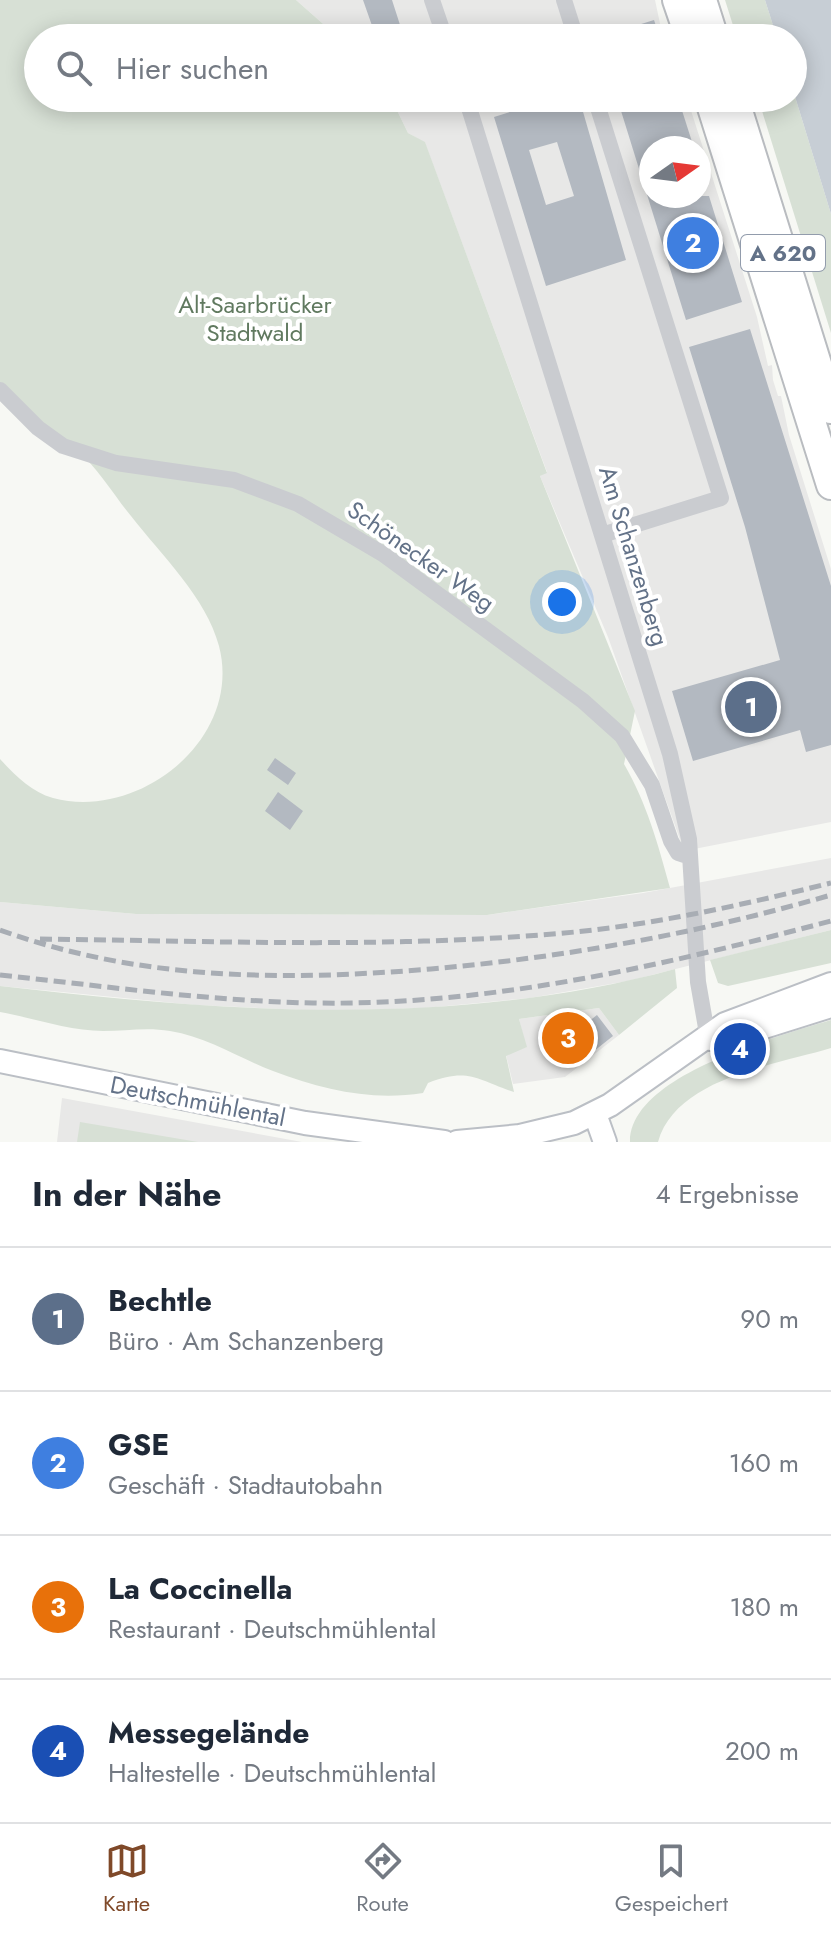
<!DOCTYPE html>
<html lang="de">
<head>
<meta charset="utf-8">
<style>
  :root { --surface:#fff; --page:#f6f6f7; --text:#1f2937; --muted:#747a83; --line:#e0e1e3; --accent:#7f4929 }
  body { margin:0; font-family:Jost,sans-serif; background:var(--page); color:var(--text) }
  .compass { position:absolute; left:639px; top:136px; width:72px; height:72px; border-radius:50%; background:var(--surface); box-shadow:0 4px 20px #0003; rotate:76deg }
  .you { position:absolute; left:562px; top:602px; width:28px; height:28px; margin:-20px; border:6px solid #fff; border-radius:50%; background:#1a73e8; box-shadow:0 0 0 12px #1a73e833 }
  .badge { display:grid; place-items:center; width:52px; height:52px; border-radius:50%; background:var(--accent); color:#fff; font-size:26px; font-weight:700 }
  .pin { position:absolute; translate:-50% -50%; border:4px solid #fff; box-shadow:0 2px 8px #0006 }
  .list { margin:0; padding:0; list-style:none }
  h2 { display:flex; justify-content:space-between; align-items:center; height:104px; margin:0; padding:0 32px; font-size:34px }
  h2 small { font-size:26px; font-weight:400; color:var(--muted) }
  .list li { display:grid; grid-template-columns:52px 1fr auto; gap:24px; align-items:center; box-sizing:border-box; height:144px; padding:0 32px; border-top:2px solid var(--line) }
  .list b { display:block; font-size:30px; white-space:nowrap }
  .list p { margin:0; font-size:26px; white-space:nowrap; color:var(--muted) }
  .list em { font-size:26px; font-style:normal; color:var(--muted) }
  .icon { flex:none; width:44px; height:44px; fill:none; stroke:currentColor; stroke-width:2; stroke-linecap:round; stroke-linejoin:round }
  .map { position:relative; flex:none; width:831px; height:1142px; overflow:hidden }
  .search { position:absolute; background:var(--surface); box-shadow:0 4px 20px #0003; left:24px; right:24px; top:24px; height:88px; display:flex; align-items:center; gap:20px; box-sizing:border-box; padding:0 28px; border-radius:44px; color:var(--muted); font-size:30px }
  .sheet { height:680px; background:var(--surface) }
  nav { display:flex; justify-content:space-around; align-items:center; box-sizing:border-box; height:112px; border-top:2px solid var(--line); background:var(--surface); font-size:22px; color:var(--muted) }
  nav a { display:grid; justify-items:center; gap:4px }
  nav .on { color:var(--accent) }
  .map>svg:first-child { display:block }
  .built { fill:#e8e8e7; fill-rule:evenodd }
  .green { fill:#d7e0d5 }
  .water { fill:#c7ced5 }
  .building { fill:#b3b9c1; fill-rule:evenodd }
  .lines { fill:none; stroke-linecap:round; stroke-linejoin:round }
  .secondary-casing { stroke:#bbbfc5; stroke-width:26 }
  .motorway-casing { stroke:#b9bcc0; stroke-width:32 }
  .minor { stroke:#caccd0; stroke-width:16 }
  .secondary { stroke:#fff; stroke-width:22 }
  .motorway { stroke:#fff; stroke-width:28 }
  .rail { stroke:#a8adb4; stroke-width:5; stroke-dasharray:12 6; stroke-linecap:butt }
  .labels { text-anchor:middle; dominant-baseline:central; stroke-width:8; stroke-linejoin:round; paint-order:stroke }
  .shield { fill:#fff; stroke:#929cac; stroke-width:2 }
  .shield-label { font-size:22px; font-weight:bold; fill:#637288 }
  .park-label { font-size:24px; fill:#60795f; stroke:#fff }
  .street-label { font-size:24px; fill:#637288; stroke:#fff }
</style>
</head>
<body>
<div class="map">
<svg width="831" height="1142" viewBox="0 0 831 1142">
  <rect width="100%" height="100%" fill="#f7f8f4"/>
  <path class="built" d="M 296,0 L 655,0 L 662,33 L 667,38 L 339,38 Z
    M 391,98 L 687,98 L 757,317 L 768,366 L 772,365 L 773,380 L 778,396 L 781,396 L 789,435 L 831,569 L 831,822 L 684,851 L 608,637 L 540,476 L 547,472 L 425,143 L 408,133 ZM 651,148 L 699,148 L 699,196 L 651,196 Z
    M 831,858 L 831,930 L 628,981 L 530,998 L 425,1008 L 323,1011 L 195,1005 L 0,986 L 0,902 L 136,914 L 487,915 L 643,893 Z
    M 599,1008 L 619,1035 L 565,1077 L 513,1084 L 506,1055 L 526,1047 L 519,1019 Z
    M 62,1098 L 302,1142 L 57,1142 Z"/>
  <path class="green" d="M 0,0 L 296,0 L 339,38 L 38,38 L 38,98 L 391,98 L 408,133 L 425,142 L 547,473 L 540,476 L 635,711 L 624,764 C 647,804 658,844 670,888 L 487,915 L 136,914 L 0,902 L 0,759 C 15,775 31,792 53,798 C 140,821 243,738 219,646 C 206,597 162,556 131,516 C 116,498 103,476 86,459 C 60,434 28,413 0,391 Z
    M 725,0 L 765,0 L 777,38 L 737,38 Z
    M 793,90 L 831,214 L 831,333 L 758,98 L 793,98 Z
    M 831,930 L 831,963 L 728,986 L 718,983 L 710,960 Z
    M 675,969 L 677,988 L 619,1035 L 599,1008 L 519,1019 L 527,1047 L 506,1056 L 514,1092 C 477,1080 469,1067 428,1083 L 423,1093 C 371,1101 323,1090 273,1071 C 239,1058 207,1037 170,1031 C 147,1027 126,1031 103,1031 C 70,1031 33,1018 0,1012 L 0,986 C 224,1012 454,1029 675,969 Z
    M 831,1020 L 831,1048 C 775,1065 676,1078 658,1142 L 630,1142 C 629,1075 779,1036 831,1020 Z
    M 80,1122 L 198,1142 L 77,1142 Z"/>
  <path class="water" d="M 765,0 L 831,0 L 831,214 L 793,90 L 793,38 L 777,38 Z"/>
  <path class="building" d="M 363,0 L 392,0 L 401,28 L 376,37 Z
    M 654,20 L 660,38 L 607,38 L 606,35 Z
    M 554,98 L 579,98 L 626,260 L 546,286 L 494,117 ZM 557,142 L 574,196 L 546,205 L 529,150 Z
    M 617,98 L 678,98 L 694,148 L 651,148 L 651,196 L 709,196 L 742,302 L 686,320 Z
    M 750,329 L 831,586 L 831,745 L 806,752 L 800,730 L 693,761 L 672,691 L 780,660 L 745,527 L 689,347 Z
    M 275,758 L 296,773 L 288,785 L 267,770 Z
    M 278,792 L 303,811 L 290,830 L 265,811 Z
    M 567,1013 L 579,1029 L 597,1015 L 613,1036 L 575,1066 L 547,1029 Z"/>
  <g class="lines">
    <defs>
      <path id="secondary" d="M 710,1039 L 729,1038 L 831,1006
        M 0,1061 L 305,1123 L 444,1142
        M 595,1114 L 605,1142
        M 457,1142 L 520,1136 L 574,1123 L 610,1105 L 725,1024 L 831,984"/>
      <path id="motorway" d="M 677,0 L 690,38
        M 702,0 L 714,38
        M 709,98 L 831,485
        M 734,98 L 831,409"/>
    </defs>
    <use href="#secondary" class="secondary-casing"/>
    <use href="#motorway" class="motorway-casing"/>
    <path class="minor" d="M 432,0 L 445,38
      M 564,0 L 576,38
      M 466,98 L 670,754 L 689,839 L 698,982 L 708,1039
      M 595,98 L 721,498 L 602,535
      M 0,390 L 38,428 L 63,446 L 116,463 L 234,480 L 298,504 L 383,554 L 583,701 L 622,736 L 652,785 L 671,841 L 678,853 L 690,857"/>
    <use href="#secondary" class="secondary"/>
    <use href="#motorway" class="motorway"/>
    <path class="rail" d="M 0,930 C 141,981 284,981 431,969 C 568,957 700,933 831,895
      M 40,939 C 218,941 397,949 575,932 C 662,923 746,904 831,883
      M 0,975 C 104,986 208,1001 313,1003 C 491,1006 661,966 831,921"/>
  </g>
  <g class="labels">
    <rect class="shield" x="741" y="235" width="84" height="36" rx="6"/>
    <g class="shield-label">
      <text x="783" y="253">A 620</text>
    </g>
    <g class="park-label">
      <text x="255" y="304">Alt-Saarbrücker<tspan x="255" dy="28">Stadtwald</tspan></text>
    </g>
    <g class="street-label">
      <text transform="translate(421 556) rotate(35)">Schönecker Weg</text>
      <text transform="translate(634 556) rotate(73)">Am Schanzenberg</text>
      <text transform="translate(198 1101) rotate(11)">Deutschmühlental</text>
    </g>
  </g>
</svg>
<svg class="compass" viewBox="-18 -18 36 36"><path d="M0-13l5 13h-10z" fill="#e53935"/><path d="M0 13l5-13h-10z" fill="#747a83"/></svg>
<div class="you"></div>
<div class="pin badge" style="left:751px;top:707px;background:#5c6f8a">1</div>
<div class="pin badge" style="left:693px;top:243px;background:#3f7fe0">2</div>
<div class="pin badge" style="left:568px;top:1038px;background:#e8710a">3</div>
<div class="pin badge" style="left:740px;top:1049px;background:#1a4fb4">4</div>
<div class="search"><svg class="icon" aria-label="search" viewBox="0 0 24 24"><circle cx="10" cy="10" r="6"/><path d="M15 15l6 6"/></svg>Hier suchen</div>
</div>
<section class="sheet">
<h2>In der Nähe<small>4 Ergebnisse</small></h2>
<ul class="list">
<li><span class="badge" style="background:#5c6f8a">1</span><div><b>Bechtle</b><p>Büro · Am Schanzenberg</p></div><em>90 m</em></li>
<li><span class="badge" style="background:#3f7fe0">2</span><div><b>GSE</b><p>Geschäft · Stadtautobahn</p></div><em>160 m</em></li>
<li><span class="badge" style="background:#e8710a">3</span><div><b>La Coccinella</b><p>Restaurant · Deutschmühlental</p></div><em>180 m</em></li>
<li><span class="badge" style="background:#1a4fb4">4</span><div><b>Messegelände</b><p>Haltestelle · Deutschmühlental</p></div><em>200 m</em></li>
</ul>
</section>
<nav>
<a class="on"><svg class="icon" aria-label="map" viewBox="0 0 24 24"><path d="M3 6l6-2 6 2 6-2v14l-6 2-6-2-6 2zM9 4v14M15 6v14"/></svg>Karte</a>
<a><svg class="icon" aria-label="directions" viewBox="0 0 24 24"><path d="M12 3l9 9-9 9-9-9zM9 14v-3h6M13 9l2 2-2 2"/></svg>Route</a>
<a><svg class="icon" aria-label="saved" viewBox="0 0 24 24"><path d="M7 4h10v16l-5-4-5 4z"/></svg>Gespeichert</a>
</nav>
</body>
</html>
